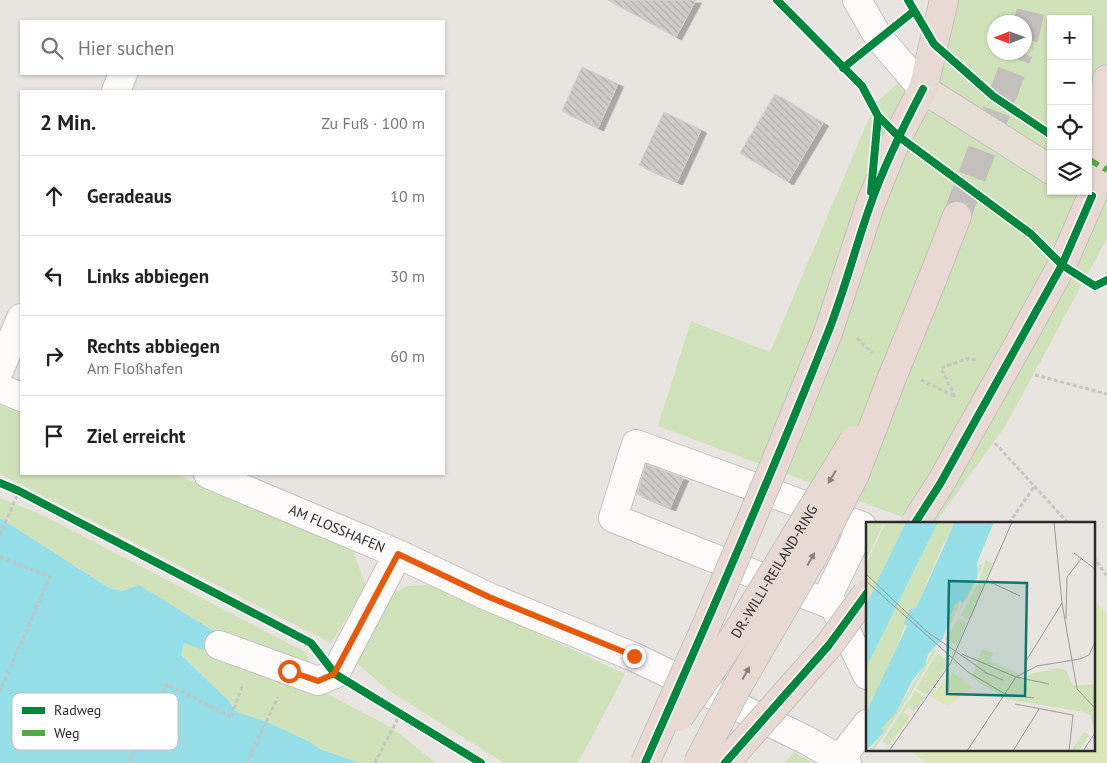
<!DOCTYPE html>
<html lang="de">
<head>
<meta charset="utf-8">
<style>
  :root { --surface:#fff; --page:#f6f6f6; --text:#202124; --muted:#757577; --line:#e0e0e0 }
  body { margin:0; font-family:"PT Sans",sans-serif; background:var(--page); color:var(--text) }
  .controls { position:absolute; right:15px; top:15px; display:grid; overflow:hidden; border-radius:0px; box-shadow:0 1px 4px #0004 }
  .controls button { width:45px; height:45px; display:grid; place-items:center; padding:0; border:0; border-bottom:1px solid var(--line); background:var(--surface); color:var(--text); font:25px sans-serif }
  .compass { position:absolute; left:987px; top:15px; width:45px; height:45px; border-radius:50%; background:var(--surface); box-shadow:0 1px 4px #0004; rotate:269deg }
  .stop { position:absolute; width:15px; height:15px; margin:-11px; border:4px solid #ea580c; border-radius:50%; background:#fff }
  .stop.end { background:#ea580c; border-color:#fff; box-shadow:0 1px 5px #0008 }
  .list { margin:0; padding:0; list-style:none }
  h2 { display:flex; justify-content:space-between; align-items:center; height:65px; margin:0; padding:0 20px; font-size:21px }
  h2 small { font-size:16px; font-weight:400; color:var(--muted) }
  .list li { display:grid; grid-template-columns:32px 1fr auto; gap:15px; align-items:center; box-sizing:border-box; height:80px; padding:0 20px; border-top:1px solid var(--line) }
  .list b { display:block; font-size:19px; white-space:nowrap }
  .list p { margin:0; font-size:16px; white-space:nowrap; color:var(--muted) }
  .list em { font-size:16px; font-style:normal; color:var(--muted) }
  .icon { flex:none; width:28px; height:28px; fill:none; stroke:currentColor; stroke-width:2; stroke-linecap:round; stroke-linejoin:round }
  .map { position:relative; flex:none; width:1107px; height:763px; overflow:hidden }
  .search { position:absolute; background:var(--surface); box-shadow:0 1px 4px #0004; left:20px; top:20px; width:425px; height:55px; display:flex; align-items:center; gap:12px; box-sizing:border-box; padding:0 18px; border-radius:0px; color:var(--muted); font-size:19px }
  .panel { position:absolute; background:var(--surface); box-shadow:0 1px 4px #0004; left:20px; top:90px; width:425px; height:385px; border-radius:0px }
  .map>svg:first-child { display:block }
  .grass { fill:#d0e2b9; fill-rule:evenodd }
  .pitch { fill:#dbe7b7 }
  .water { fill:#94dfe8 }
  .building { fill:url(#building-back-hatch); stroke:#d3cfcc; filter:url(#shadow) }
  .lines { fill:none; stroke-linecap:round; stroke-linejoin:round }
  .highway-tunnel { stroke:#c2bfbc; stroke-width:28; stroke-dasharray:28 14; stroke-linecap:butt }
  .minor-casing { stroke:#c2c1c1; stroke-width:30 }
  .major-casing { stroke:#c4c3c1; stroke-width:30 }
  .highway-casing { stroke:#c4c3c1; stroke-width:30 }
  .path { stroke:#c6c6c5; stroke-width:3; stroke-dasharray:4 2.5; stroke-linecap:butt }
  .minor { stroke:#fcfbfa; stroke-width:28 }
  .major { stroke:#e5dfd4; stroke-width:28 }
  .highway { stroke:#e8dad3; stroke-width:28 }
  .highway-bridge-casing { stroke:#c4c3c1; stroke-width:30; stroke-linecap:butt }
  .highway-bridge { stroke:#e8dad3; stroke-width:28 }
  .quiet { stroke:#53ab44; stroke-width:6; stroke-dasharray:12 6; stroke-linecap:butt }
  .cycleway-casing { stroke:#fff; stroke-width:11 }
  .cycleway { stroke:#00873e; stroke-width:8 }
  .oneway { fill:#89827e }
  .route { stroke:#ea580c; stroke-width:6 }
  .labels { text-anchor:middle; dominant-baseline:central; stroke-width:4.5; stroke-linejoin:round; paint-order:stroke }
  .street-label { font-size:14px; fill:#2a2a2a; stroke:#fff }
  .inset-road { fill:none; stroke:#9c9a97; stroke-width:1 }
  .view { fill:#0f766e; fill-opacity:0.15; stroke:#0f766e; stroke-width:2.5 }
  .inset-edge { fill:none; stroke:#2a2a2a; stroke-width:2.5 }
  .key { fill:#fff; stroke:#bfbfbf; stroke-width:1 }
  .key-label { font-size:14px; fill:#2a2a2a }
</style>
</head>
<body>
<div class="map">
<svg width="1107" height="763" viewBox="0 0 1107 763">
  <defs>
    <pattern id="building-back-hatch" width="6" height="6" patternUnits="userSpaceOnUse" patternTransform="scale(1.25)"><rect width="6" height="6" fill="#cfccc9"/><path d="M-1 5l2 2M0 0l6 6M5-1l2 2" fill="none" stroke="#b2afad"/></pattern>
    <filter id="shadow"><feDropShadow dx="5.5" dy="3" stdDeviation="0" flood-color="#0004"/></filter>
  </defs>
  <rect width="100%" height="100%" fill="#e8e4e0"/>
  <path class="grass" d="M 929,0 L 1107,0 L 1107,238 L 1006,425 L 935,523 L 918,523 L 658,426 L 691,321 L 770,352 L 875,104 L 950,36 ZM 1051,19 L 1088,19 L 1088,191 L 1051,191 ZM 994,22 L 1024,22 L 1024,52 L 994,52 Z
    M 0,403 L 21,411 L 21,474 L 175,474 L 352,548 L 366,586 L 331,643 L 0,474 Z
    M 0,498 L 42,515 L 307,653 L 311,671 L 223,637 L 122,591 L 109,588 L 0,518 Z
    M 434,585 L 625,674 L 578,763 L 504,763 L 388,690 L 358,664 L 363,647 L 392,595 L 407,586 Z
    M 184,643 L 314,687 L 392,728 L 436,763 L 359,763 L 320,749 L 308,741 L 267,722 L 237,712 L 234,706 L 181,655 Z
    M 794,752 L 813,763 L 784,763 Z"/>
  <path class="pitch" d="M 1093,598 L 1107,615 L 1107,763 L 926,763 L 908,749 L 1093,749 Z"/>
  <path class="water" d="M 0,518 L 109,588 L 122,591 L 139,585 L 223,637 L 212,653 L 184,643 L 181,655 L 228,700 L 237,712 L 267,722 L 308,741 L 320,749 L 359,763 L 0,763 Z"/>
  <path class="building" d="M 608,0 L 696,0 L 676,37 Z
    M 582,67 L 618,84 L 598,128 L 562,111 Z
    M 775,94 L 823,123 L 788,182 L 740,153 Z
    M 664,112 L 701,130 L 677,182 L 639,165 Z
    M 646,464 L 683,478 L 670,508 L 637,494 Z"/>
  <g class="lines">
    <path class="highway-tunnel" d="M 1024,39 L 1033,0
      M 957,216 L 1019,52"/>
    <defs>
      <g id="minor">
        <path d="M 857,0 L 879,38 L 923,89"/>
        <path d="M 116,91 L 123,74"/>
        <path d="M 0,369 L 21,318"/>
        <path d="M 0,388 L 21,397"/>
        <path id="s1" d="M 208,474 L 398,554 L 489,597 L 634,657 L 804,739 L 847,763"/>
        <path d="M 825,602 L 862,526 L 636,444 L 613,518 L 834,606 L 867,675"/>
        <path d="M 219,645 L 318,681 L 335,674 L 398,554"/>
        <path d="M 840,759 L 867,724"/>
      </g>
      <path id="major" d="M 923,89 L 1051,170"/>
      <path id="highway" d="M 852,260 L 870,205 L 898,136 L 923,89 L 944,0
        M 932,280 L 957,216
        M 1022,338 L 1062,265 L 1092,196 L 1107,79"/>
    </defs>
    <use href="#minor" class="minor-casing"/>
    <use href="#major" class="major-casing"/>
    <use href="#highway" class="highway-casing"/>
    <path class="path" d="M 857,338 L 872,353
      M 1035,375 L 1107,394
      M 921,380 L 954,396
      M 955,397 L 941,368 L 969,358 L 976,360
      M 995,443 L 1068,523
      M 1009,523 L 1034,487
      M 0,535 L 19,491
      M 0,557 L 50,577 L 0,691
      M 1093,557 L 1107,576
      M 128,763 L 167,684 L 231,717 L 243,684
      M 247,763 L 278,697
      M 375,763 L 400,714"/>
    <use href="#minor" class="minor"/>
    <use href="#major" class="major"/>
    <use href="#highway" class="highway"/>
    <defs>
      <g id="highway-bridge">
        <path d="M 915,523 L 940,484 L 1022,338"/>
        <path id="s2" d="M 679,717 L 736,634 L 854,440"/>
        <path d="M 645,763 L 707,624 L 771,473 L 828,333 L 852,260"/>
        <path d="M 698,763 L 735,691 L 812,558 L 855,474 L 893,375 L 932,280"/>
        <path d="M 725,763 L 829,645 L 867,593"/>
      </g>
    </defs>
    <use href="#highway-bridge" class="highway-bridge-casing"/>
    <use href="#highway-bridge" class="highway-bridge"/>
    <path class="quiet" d="M 1088,159 L 1107,170"/>
    <defs>
      <path id="cycleway" d="M 777,0 L 862,86 L 878,116 L 871,192
        M 908,0 L 934,44 L 993,96 L 1051,135
        M 843,68 L 914,11
        M 878,116 L 898,136 L 1031,234 L 1062,265 L 1095,286 L 1107,280
        M 0,483 L 19,491 L 311,643 L 335,674 L 481,763
        M 915,523 L 940,484 L 1062,265 L 1092,196
        M 645,763 C 708,621 770,479 827,335 C 844,293 855,248 870,206 C 884,165 903,127 923,89
        M 725,763 L 829,645 L 867,593"/>
    </defs>
    <use href="#cycleway" class="cycleway-casing"/>
    <use href="#cycleway" class="cycleway"/>
  </g>
  <defs><path id="oneway-solid" d="M-6-.8H1V-3.2L6.5 0L1 3.2V.8H-6Z" transform="scale(1.25)"/></defs>
  <g class="oneway">
    <use href="#oneway-solid" transform="translate(832 477) rotate(121)"/>
    <use href="#oneway-solid" transform="translate(811 559) rotate(-61)"/>
    <use href="#oneway-solid" transform="translate(746 673) rotate(-61)"/>
  </g>
  <g class="lines">
    <path class="route" d="M 289,671 L 318,681 L 334,674 L 398,554 L 489,597 L 634,656"/>
  </g>
  <g class="labels">
    <g class="street-label">
      <text stroke="none"><textPath href="#s1" startOffset="140">AM FLOSSHAFEN</textPath></text>
      <text stroke="none"><textPath href="#s2" startOffset="174">DR.-WILLI-REILAND-RING</textPath></text>
    </g>
  </g>
  <g transform="translate(866 522)">
    <rect width="229" height="229" fill="#e8e4e0"/>
    <path d="M 20,0 L 40,0 L 2,79 L 3,83 L 0,83 L 0,42 ZM 120,38 L 127,41 L 105,96 L 101,97 L 95,93 L 113,59 ZM 117,41 L 108,64 L 92,91 L 110,46 ZM 95,78 L 86,100 L 78,105 L 88,84 ZM 93,96 L 101,101 L 91,123 L 79,117 ZM 68,127 L 70,129 L 38,183 L 7,229 L 3,229 L 17,212 L 16,206 L 35,182 ZM 116,127 L 127,131 L 124,139 L 149,150 L 156,158 L 167,151 L 192,146 L 200,148 L 207,164 L 229,162 L 227,206 L 225,194 L 218,190 L 141,177 L 116,163 L 106,155 ZM 71,131 L 83,141 L 61,173 L 50,167 ZM 49,169 L 59,175 L 48,189 L 42,185 L 38,190 L 44,195 L 19,229 L 23,224 L 17,219 Z" fill="#d0e2b9"/>
    <path d="M 72,0 L 89,0 L 89,5 L 77,22 L 50,86 L 44,90 L 23,147 L 0,191 L 0,145 Z" fill="#d0e2b9"/>
    <path d="M 196,158 L 203,158 L 207,174 L 190,173 Z" fill="#d0e2b9"/>
    <path d="M 0,0 L 18,0 L 0,39 ZM 218,210 L 223,213 L 213,229 L 205,229 Z" fill="#d0e2b9"/>
    <path d="M 85,150 L 107,165 L 82,184 L 65,175 Z" fill="#dbe7b7"/>
    <path d="M 40,0 L 72,0 L 0,146 L 0,83 ZM 89,0 L 128,0 L 111,40 L 111,55 L 96,82 L 94,78 L 88,84 L 77,116 L 62,132 L 59,143 L 46,159 L 31,189 L 16,206 L 17,211 L 0,229 L 0,191 L 41,104 L 38,101 L 44,87 L 50,86 Z" fill="#94dfe8"/>
    <path class="inset-road" d="M 208,31 L 229,47M 0,52 L 60,109 L 121,151M 0,59 L 102,150 L 139,172 L 168,176M 122,59 L 154,74M 196,81 L 211,167 L 229,186M 200,97 L 201,55 L 215,37M 96,132 L 150,155 L 183,162M 160,139 L 196,81 L 188,0M 118,150 L 137,158M 150,155 L 171,144 L 214,137 L 223,133 L 229,120M 149,182 L 207,193 L 203,229M 23,229 L 84,142 L 146,0M 101,229 L 150,155M 147,229 L 173,187M 217,229 L 229,211"/>
    <path class="view" d="M 83,59 L 161,61 L 159,174 L 81,172 Z"/>
    <rect width="229" height="229" class="inset-edge"/>
  </g>
  <rect x="12" y="693" width="166" height="57" rx="8" class="key"/>
  <rect x="22" y="707" width="23" height="7" fill="#00873e"/>
  <rect x="22" y="730" width="23" height="6" fill="#53ab44"/>
  <g class="key-label">
    <text x="54" y="715">Radweg</text>
    <text x="54" y="738">Weg</text>
  </g>
</svg>
<div class="controls">
<button>+</button>
<button>−</button>
<button><svg class="icon" aria-label="locate" viewBox="0 0 24 24"><circle cx="12" cy="12" r="6"/><path d="M12 2v4M12 18v4M2 12h4M18 12h4"/></svg></button>
<button><svg class="icon" aria-label="layers" viewBox="0 0 24 24"><path d="M12 4l9 5-9 5-9-5zM3 14l9 5 9-5"/></svg></button>
</div>
<svg class="compass" viewBox="-18 -18 36 36"><path d="M0-13l5 13h-10z" fill="#e53935"/><path d="M0 13l5-13h-10z" fill="#757577"/></svg>
<div class="stop" style="left:289px;top:671px"></div>
<div class="stop end" style="left:634px;top:656px"></div>
<div class="search"><svg class="icon" aria-label="search" viewBox="0 0 24 24"><circle cx="10" cy="10" r="6"/><path d="M15 15l6 6"/></svg>Hier suchen</div>
<section class="panel">
<h2>2 Min.<small>Zu Fuß · 100 m</small></h2>
<ul class="list">
<li><svg class="icon" aria-label="ahead" viewBox="0 0 24 24"><path d="M12 20V5M6 11l6-6 6 6"/></svg><div><b>Geradeaus</b></div><em>10 m</em></li>
<li><svg class="icon" aria-label="left" viewBox="0 0 24 24"><path d="M17 20v-9H6M10 6l-5 5 5 5"/></svg><div><b>Links abbiegen</b></div><em>30 m</em></li>
<li><svg class="icon" aria-label="right" viewBox="0 0 24 24"><path d="M7 20v-9h11M14 6l5 5-5 5"/></svg><div><b>Rechts abbiegen</b><p>Am Floßhafen</p></div><em>60 m</em></li>
<li><svg class="icon" aria-label="arrive" viewBox="0 0 24 24"><path d="M6 21V4h12l-3 4 3 4H6"/></svg><div><b>Ziel erreicht</b></div></li>
</ul>
</section>
</div>
</body>
</html>
